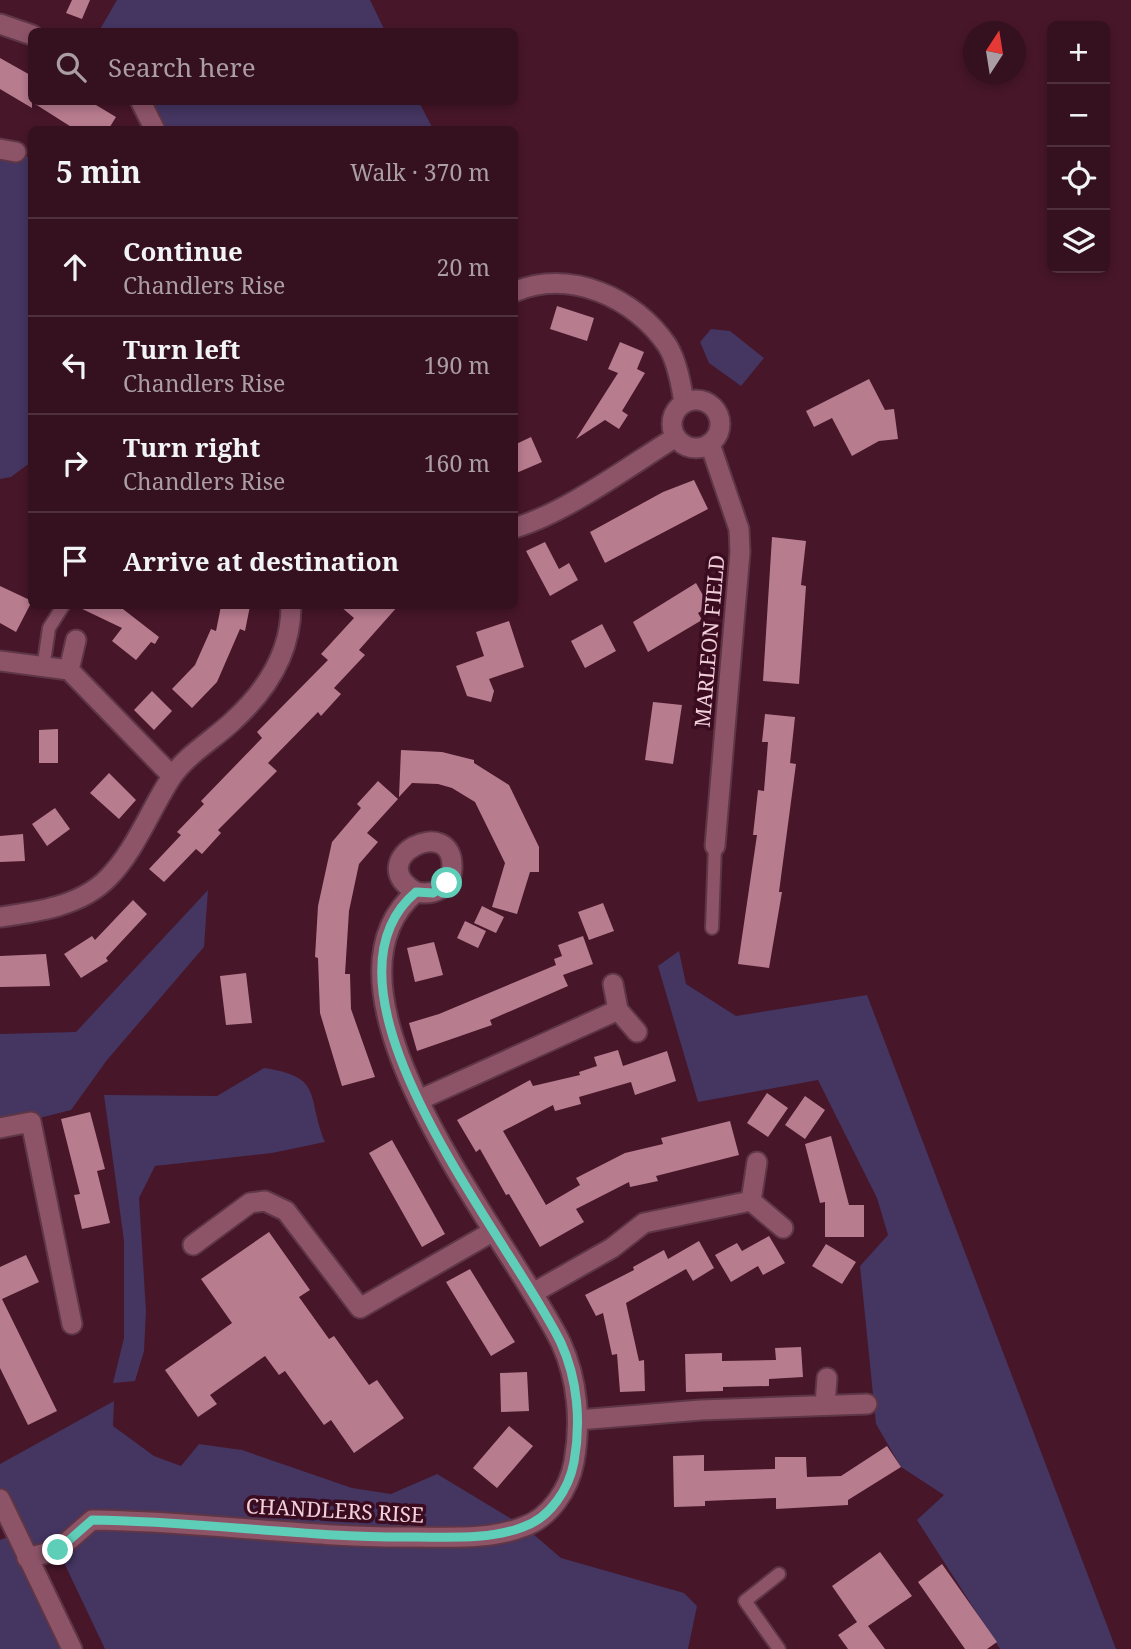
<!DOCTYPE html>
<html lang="en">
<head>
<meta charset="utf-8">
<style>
  :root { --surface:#35101f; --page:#3d1928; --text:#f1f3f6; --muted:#aa9da4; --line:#4f303d }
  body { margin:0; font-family:"Noto Serif",serif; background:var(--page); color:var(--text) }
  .controls { position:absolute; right:21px; top:21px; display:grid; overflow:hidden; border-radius:10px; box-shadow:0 4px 10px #0003 }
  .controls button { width:63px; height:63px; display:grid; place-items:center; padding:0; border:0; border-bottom:2px solid var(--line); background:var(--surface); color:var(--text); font:35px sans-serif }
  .compass { position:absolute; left:963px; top:21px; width:63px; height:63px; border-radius:50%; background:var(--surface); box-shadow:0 4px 10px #0003; rotate:12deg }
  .stop { position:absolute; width:21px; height:21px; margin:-16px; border:5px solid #5eceb8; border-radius:50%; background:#fff }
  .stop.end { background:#5eceb8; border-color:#fff; box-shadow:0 2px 7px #0008 }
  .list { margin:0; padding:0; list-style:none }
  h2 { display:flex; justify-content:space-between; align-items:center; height:91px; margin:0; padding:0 28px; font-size:30px }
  h2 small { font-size:23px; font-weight:400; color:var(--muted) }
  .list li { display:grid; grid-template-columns:46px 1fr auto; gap:21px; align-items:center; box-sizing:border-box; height:98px; padding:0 28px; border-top:2px solid var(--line) }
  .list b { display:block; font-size:26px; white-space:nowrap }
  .list p { margin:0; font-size:23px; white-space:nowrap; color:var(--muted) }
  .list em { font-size:23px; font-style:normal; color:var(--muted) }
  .icon { flex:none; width:38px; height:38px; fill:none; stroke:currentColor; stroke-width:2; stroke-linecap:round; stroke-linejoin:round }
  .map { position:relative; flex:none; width:1131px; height:1649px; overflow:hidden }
  .search { position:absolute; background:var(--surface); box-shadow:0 4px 10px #0003; left:28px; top:28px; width:490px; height:77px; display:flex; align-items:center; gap:18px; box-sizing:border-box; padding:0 24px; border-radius:10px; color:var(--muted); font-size:26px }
  .panel { position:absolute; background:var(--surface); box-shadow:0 4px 10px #0003; left:28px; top:126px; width:490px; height:483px; border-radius:10px }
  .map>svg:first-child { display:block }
  .green { fill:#443561 }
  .building { fill:#b87c8f }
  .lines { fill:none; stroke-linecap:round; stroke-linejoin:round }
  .service-casing { stroke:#5e3646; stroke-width:16 }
  .minor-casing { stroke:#5e3646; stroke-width:23 }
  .tertiary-casing { stroke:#5e3646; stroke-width:23 }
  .service { stroke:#8d5468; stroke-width:12 }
  .minor { stroke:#8d5468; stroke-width:19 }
  .tertiary { stroke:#8d5468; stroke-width:19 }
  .route { stroke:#5eceb8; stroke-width:9 }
  .labels { text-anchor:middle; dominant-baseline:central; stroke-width:7; stroke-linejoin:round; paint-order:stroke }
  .street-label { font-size:21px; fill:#f1d0da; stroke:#3b0b20 }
</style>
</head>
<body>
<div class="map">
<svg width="1131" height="1649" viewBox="0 0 1131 1649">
  <rect width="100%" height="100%" fill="#471629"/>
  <path class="green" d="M 117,0 L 370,0 L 385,31 L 99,31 Z
    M 150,102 L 419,102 L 433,129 L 164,129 Z
    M 0,149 L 32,158 L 31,462 L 11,477 L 0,479 Z
    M 711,329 L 730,331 L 764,358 L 741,386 L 709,363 L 700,342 Z
    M 208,890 L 204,947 L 107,1060 L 71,1110 L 0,1128 L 0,1034 L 76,1032 Z
    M 679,951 L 686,984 L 736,1016 L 867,995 L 1116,1649 L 1000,1649 L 917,1520 L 944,1495 L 901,1467 L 876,1424 L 860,1266 L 888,1235 L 877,1198 L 818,1080 L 698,1102 L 658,966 Z
    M 264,1068 C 324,1077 306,1095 325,1142 L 272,1153 L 155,1166 L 139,1198 L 146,1311 L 144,1351 L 135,1381 L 113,1383 L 124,1338 L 124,1241 L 104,1095 L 217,1096 Z
    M 114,1401 L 113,1426 L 154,1456 L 181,1466 L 199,1444 L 242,1450 L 352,1488 L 391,1494 L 437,1474 L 525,1527 L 561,1558 L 684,1593 L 697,1606 L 688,1649 L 105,1649 L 58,1550 L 28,1558 L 72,1649 L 0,1649 L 0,1540 L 15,1534 L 0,1499 L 0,1464 Z"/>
  <path class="building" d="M 72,0 L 90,0 L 82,19 L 66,13 Z
    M 0,58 L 32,76 L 32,102 L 91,102 L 116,117 L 108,130 L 76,130 L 32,102 L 32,108 L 0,89 Z
    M 557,306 L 594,318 L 587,341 L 550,329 Z
    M 620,342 L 644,352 L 637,369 L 645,373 L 622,411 L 628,415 L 619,429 L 605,420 L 576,439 L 618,373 L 608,369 Z
    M 869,379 L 885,410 L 894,409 L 898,439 L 879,441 L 852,456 L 832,418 L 814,427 L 806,411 Z
    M 531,437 L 542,462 L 514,474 L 514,445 Z
    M 694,480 L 708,509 L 605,563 L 590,532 L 663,492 Z
    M 772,537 L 806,541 L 801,585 L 806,586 L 799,684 L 763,681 Z
    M 545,542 L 559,569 L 569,563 L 578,580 L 550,596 L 526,551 Z
    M 696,583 L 709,606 L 698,613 L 702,620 L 648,652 L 633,622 Z
    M 0,586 L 32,601 L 16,632 L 0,623 Z
    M 76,606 L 119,606 L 159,637 L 155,644 L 151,642 L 136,660 L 112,641 L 122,628 Z
    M 221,606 L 250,606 L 245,631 L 240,629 L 217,682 L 192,708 L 172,689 L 195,665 L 211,629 L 216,631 Z
    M 340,606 L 398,606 L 359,650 L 365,655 L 334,688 L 341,694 L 321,716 L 318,712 L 268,763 L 277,771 L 218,830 L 221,833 L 202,854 L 196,849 L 164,882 L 149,869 L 181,835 L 177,832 L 204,804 L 201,801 L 262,738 L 257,732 L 328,660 L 321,654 L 354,618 Z
    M 509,621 L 524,667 L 489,679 L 494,691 L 491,702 L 467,696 L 456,666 L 484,656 L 476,632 Z
    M 602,624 L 616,651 L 585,668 L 571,641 Z
    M 152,691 L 172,711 L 154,730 L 134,710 Z
    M 653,702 L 682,705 L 673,764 L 645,760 Z
    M 765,714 L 795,717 L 790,763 L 796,764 L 779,892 L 782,892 L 769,968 L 738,964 L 757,835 L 753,835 L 758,790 L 764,791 L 768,742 L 762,742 Z
    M 58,729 L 58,763 L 39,763 L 39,730 Z
    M 401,750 L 442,752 L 474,760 L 474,763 L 509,785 L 539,847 L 539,872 L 530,872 L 517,914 L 492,907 L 505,863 L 475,802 L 452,788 L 438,784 L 412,783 L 399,797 Z
    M 109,773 L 136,800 L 119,819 L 90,793 Z
    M 378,781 L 398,799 L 367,833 L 378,842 L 359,864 L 349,911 L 345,974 L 350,974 L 351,1009 L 375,1077 L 342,1086 L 320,1013 L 318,958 L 315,957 L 318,906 L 332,842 L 361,808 L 357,804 Z
    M 55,808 L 70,829 L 47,846 L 32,824 Z
    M 23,834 L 25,861 L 0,862 L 0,836 Z
    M 133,900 L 147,914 L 106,958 L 108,961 L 81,978 L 64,954 L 92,936 L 95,940 Z
    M 603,903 L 614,931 L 589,940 L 578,912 Z
    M 482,906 L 504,917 L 496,933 L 474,923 Z
    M 465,921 L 486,931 L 478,948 L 457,938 Z
    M 583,936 L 593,964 L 563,975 L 568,986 L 490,1020 L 492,1025 L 417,1051 L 409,1023 L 439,1014 L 556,965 L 554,959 L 562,956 L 558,945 Z
    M 434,942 L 443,975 L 415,982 L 407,948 Z
    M 46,954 L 50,986 L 0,987 L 0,956 Z
    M 246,973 L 252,1023 L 226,1025 L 220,976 Z
    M 618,1050 L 623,1066 L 667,1051 L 676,1081 L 635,1095 L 631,1082 L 579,1097 L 581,1104 L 555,1111 L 553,1105 L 503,1131 L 546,1205 L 580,1185 L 576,1178 L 625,1153 L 663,1144 L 661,1138 L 730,1121 L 739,1155 L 656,1176 L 658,1181 L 630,1187 L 629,1182 L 576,1209 L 584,1222 L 540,1247 L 509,1194 L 506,1195 L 480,1149 L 476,1152 L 457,1120 L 530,1080 L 533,1086 L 580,1075 L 579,1072 L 597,1066 L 594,1057 Z
    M 767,1093 L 788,1108 L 768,1137 L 747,1123 Z
    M 805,1096 L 825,1110 L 805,1139 L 785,1125 Z
    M 90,1112 L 105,1169 L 97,1171 L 110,1223 L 82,1229 L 74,1195 L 80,1194 L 61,1119 Z
    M 831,1136 L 849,1205 L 864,1205 L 864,1237 L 825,1237 L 825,1202 L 820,1203 L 805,1144 Z
    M 392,1140 L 445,1234 L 422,1247 L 369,1153 Z
    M 269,1232 L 310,1290 L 299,1297 L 329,1339 L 334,1336 L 369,1385 L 377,1380 L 404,1418 L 354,1453 L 331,1420 L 324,1425 L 285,1371 L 279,1375 L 265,1356 L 210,1395 L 217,1404 L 198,1417 L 165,1370 L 232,1323 L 201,1279 Z
    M 769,1236 L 785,1263 L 763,1275 L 758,1266 L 731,1282 L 715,1255 L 737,1243 L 742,1251 Z
    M 699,1241 L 714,1268 L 693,1281 L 686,1269 L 626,1303 L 639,1361 L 644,1360 L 645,1391 L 620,1392 L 617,1354 L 612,1355 L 603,1313 L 596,1316 L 585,1295 L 634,1270 L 633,1267 L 664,1250 L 668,1259 Z
    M 826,1244 L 856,1262 L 842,1284 L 812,1266 Z
    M 26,1255 L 39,1282 L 2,1299 L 57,1411 L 28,1425 L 0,1368 L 0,1267 Z
    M 470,1269 L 515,1342 L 491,1356 L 446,1282 Z
    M 801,1347 L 803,1377 L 769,1379 L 769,1386 L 723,1387 L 723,1391 L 686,1392 L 685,1354 L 722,1353 L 722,1361 L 776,1360 L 775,1348 Z
    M 527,1372 L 529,1411 L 501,1412 L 500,1373 Z
    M 509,1426 L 533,1446 L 497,1488 L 473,1468 Z
    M 887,1446 L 901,1467 L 848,1500 L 848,1505 L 776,1509 L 776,1498 L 705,1501 L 705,1506 L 674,1507 L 673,1456 L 704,1455 L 704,1471 L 775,1469 L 775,1457 L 806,1457 L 807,1477 L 841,1476 Z
    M 880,1552 L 912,1596 L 868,1626 L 885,1649 L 848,1649 L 838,1635 L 857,1622 L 832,1586 Z
    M 942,1564 L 997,1642 L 987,1649 L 965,1649 L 918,1582 Z"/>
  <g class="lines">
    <defs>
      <path id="service" d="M 43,669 L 49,628 L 63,606
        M 712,928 L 715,846
        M 779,1649 L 745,1601 L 779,1574"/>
      <path id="minor" d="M 0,24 L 32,35
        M 141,102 L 155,130
        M 0,149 L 16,152
        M 514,292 C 570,268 635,298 667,345 C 677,361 681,384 684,402
        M672 424a24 24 0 1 1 48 0a24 24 0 1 1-48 0Z
        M 710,444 L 739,529 L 740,552 L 715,846
        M 514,528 C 566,513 629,466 676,437
        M 0,661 L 69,670 L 172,776
        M 69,670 L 76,640
        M 0,917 C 37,912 81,906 108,878 C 135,851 150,810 171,778 C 186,755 213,740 233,721 C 267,690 291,651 291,606
        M 618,1010 L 637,1032
        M 419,1100 L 618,1010 L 613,984
        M 0,1128 L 31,1122 L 72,1324
        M 751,1201 L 783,1228
        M 193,1245 L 250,1203 L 265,1201 L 286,1211 L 360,1308 L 492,1232
        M 533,1293 L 612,1248 L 644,1223 L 751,1201 L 757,1162
        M 825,1405 L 827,1378
        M 578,1420 L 701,1410 L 867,1404
        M 27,1558 L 58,1550 L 92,1520 C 200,1521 306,1538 414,1537 C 449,1537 490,1540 523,1527 C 550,1518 569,1489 574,1462 C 581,1423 578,1380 561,1343 C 514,1244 299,991 416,892 C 433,896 451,888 452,869 C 455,811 360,859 416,892"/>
      <path id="tertiary" d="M 0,1499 L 72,1649"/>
    </defs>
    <use href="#service" class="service-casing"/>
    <use href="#minor" class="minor-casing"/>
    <use href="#tertiary" class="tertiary-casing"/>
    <use href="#service" class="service"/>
    <use href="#minor" class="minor"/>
    <use href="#tertiary" class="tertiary"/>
  </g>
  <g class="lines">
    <path class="route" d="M 58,1550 L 92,1520 C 200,1521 306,1538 414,1537 C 449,1537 490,1540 523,1527 C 550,1518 569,1489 574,1462 C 581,1423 578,1380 561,1343 C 514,1244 299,991 416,892 L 433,893 L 447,883"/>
  </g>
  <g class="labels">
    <g class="street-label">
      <text transform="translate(709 641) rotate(-85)">MARLEON FIELD</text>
      <text transform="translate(335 1510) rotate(3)">CHANDLERS RISE</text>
    </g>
  </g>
</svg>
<div class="controls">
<button>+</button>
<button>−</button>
<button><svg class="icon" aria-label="locate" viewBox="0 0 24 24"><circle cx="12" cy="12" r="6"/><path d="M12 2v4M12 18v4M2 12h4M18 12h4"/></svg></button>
<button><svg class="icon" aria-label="layers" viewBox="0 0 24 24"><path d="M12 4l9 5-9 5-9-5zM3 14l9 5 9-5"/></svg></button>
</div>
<svg class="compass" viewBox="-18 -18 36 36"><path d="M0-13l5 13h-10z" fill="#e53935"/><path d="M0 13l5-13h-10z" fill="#aa9da4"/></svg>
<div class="stop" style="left:447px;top:883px"></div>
<div class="stop end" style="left:58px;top:1550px"></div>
<div class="search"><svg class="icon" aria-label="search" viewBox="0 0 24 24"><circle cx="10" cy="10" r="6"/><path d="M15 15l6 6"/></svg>Search here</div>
<section class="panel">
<h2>5 min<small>Walk · 370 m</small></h2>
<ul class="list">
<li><svg class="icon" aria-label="ahead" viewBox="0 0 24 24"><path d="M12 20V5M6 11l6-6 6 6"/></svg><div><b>Continue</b><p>Chandlers Rise</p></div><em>20 m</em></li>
<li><svg class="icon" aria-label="left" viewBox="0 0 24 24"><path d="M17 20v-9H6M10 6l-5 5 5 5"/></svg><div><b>Turn left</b><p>Chandlers Rise</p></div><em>190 m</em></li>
<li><svg class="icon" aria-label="right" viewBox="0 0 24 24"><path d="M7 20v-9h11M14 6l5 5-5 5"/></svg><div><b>Turn right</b><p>Chandlers Rise</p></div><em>160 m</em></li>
<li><svg class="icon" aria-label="arrive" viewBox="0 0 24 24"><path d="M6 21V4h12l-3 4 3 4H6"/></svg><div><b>Arrive at destination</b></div></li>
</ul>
</section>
</div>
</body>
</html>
